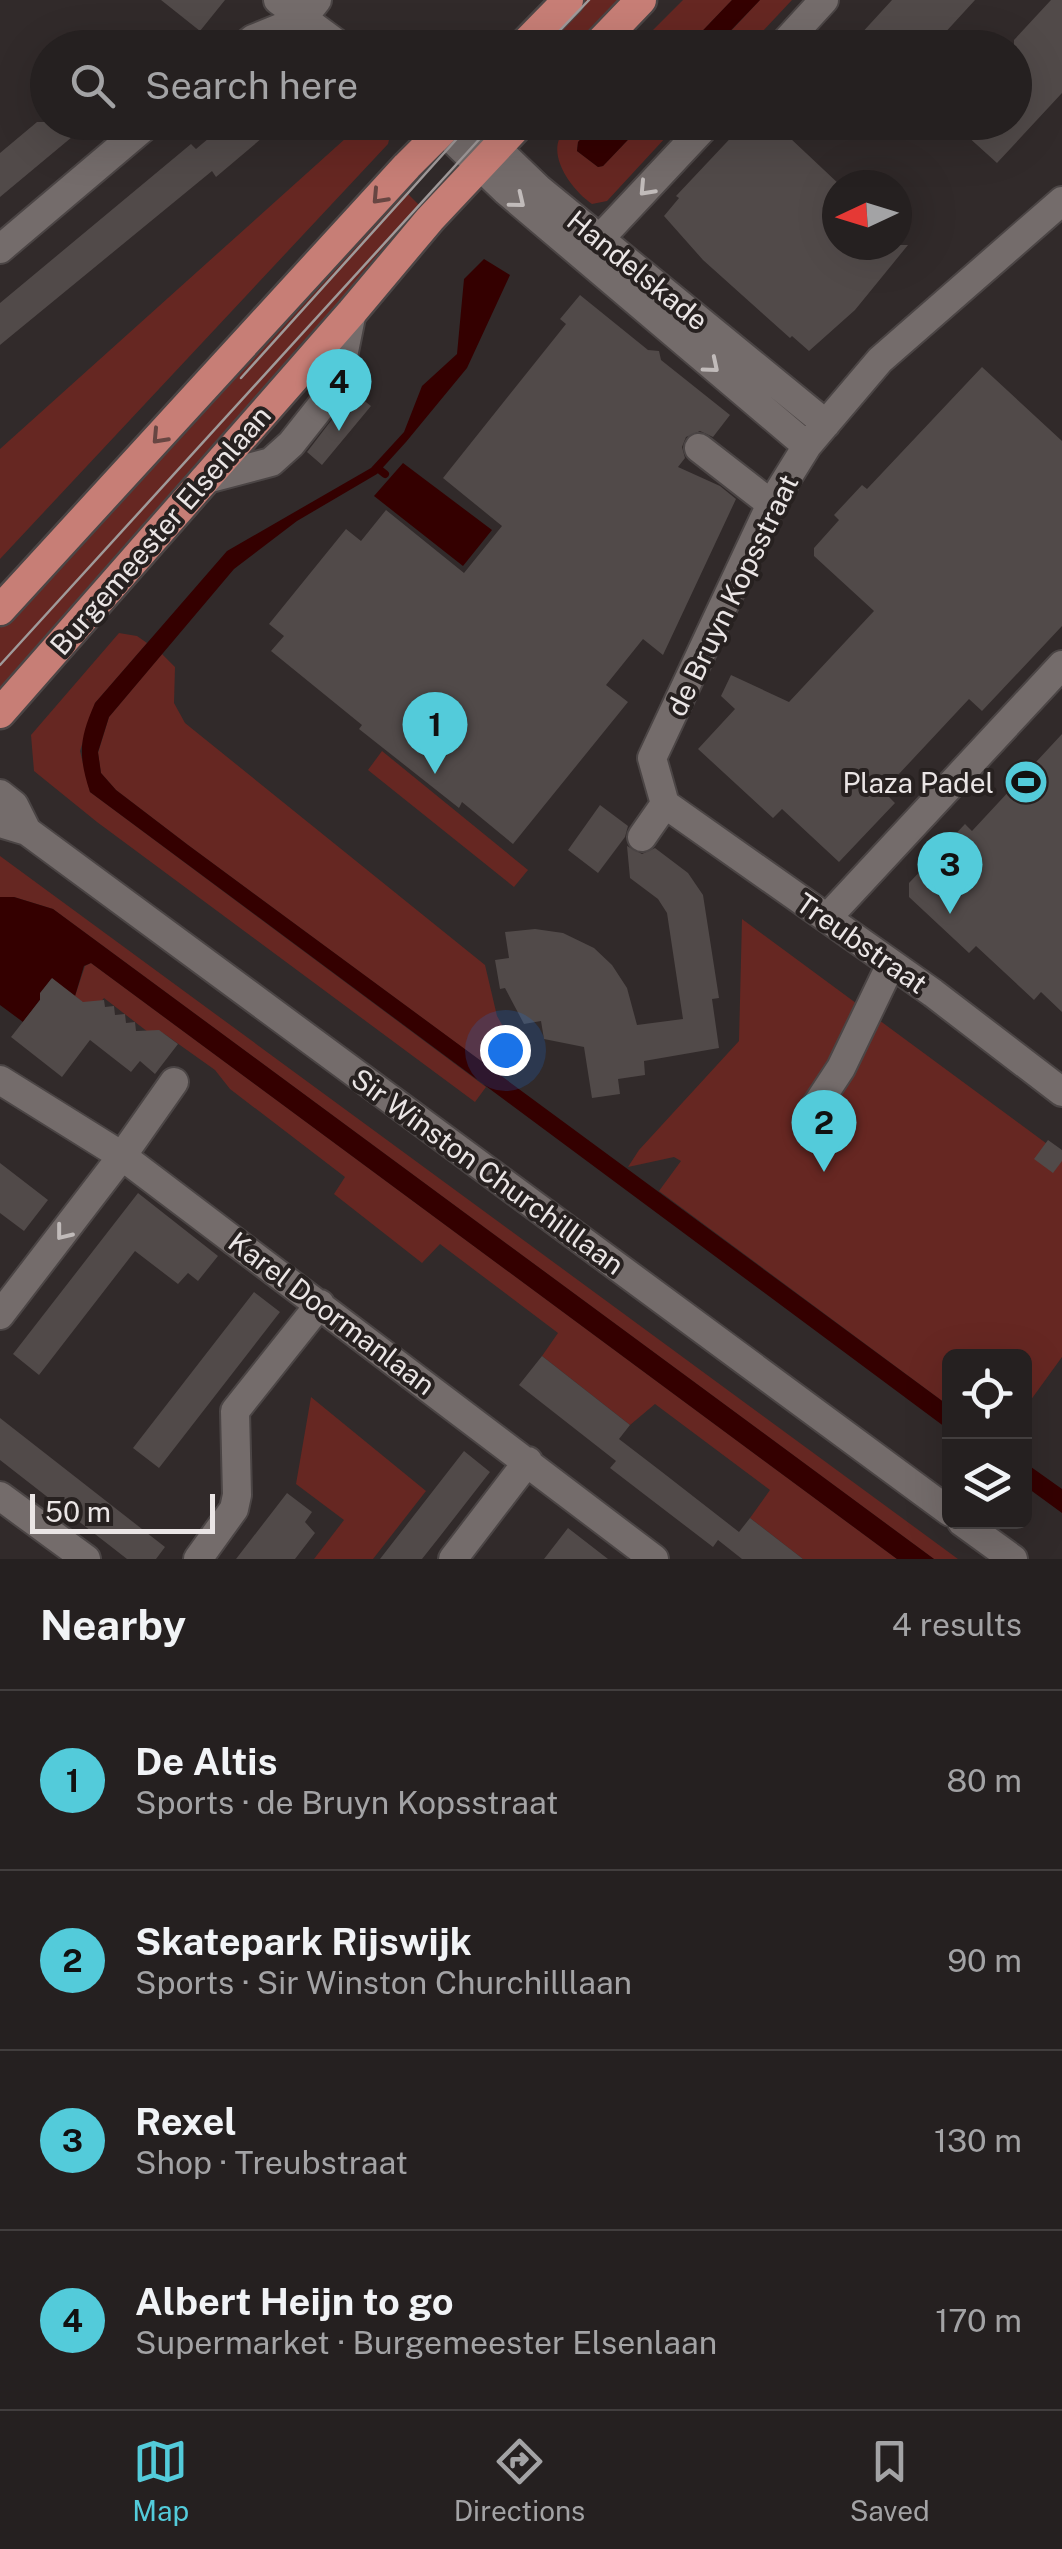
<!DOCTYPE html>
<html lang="en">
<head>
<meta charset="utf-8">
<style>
  :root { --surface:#252020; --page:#312d2d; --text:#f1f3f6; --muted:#a3a3a5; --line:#423e3e; --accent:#53cbda }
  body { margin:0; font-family:"Public Sans",sans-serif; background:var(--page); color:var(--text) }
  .controls { position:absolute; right:30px; bottom:30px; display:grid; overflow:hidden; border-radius:15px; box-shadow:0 10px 40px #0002 }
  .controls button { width:90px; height:90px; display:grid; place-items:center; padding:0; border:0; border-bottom:2px solid var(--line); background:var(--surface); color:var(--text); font:50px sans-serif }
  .compass { position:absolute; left:822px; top:170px; width:90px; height:90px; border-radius:50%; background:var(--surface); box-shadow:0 10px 40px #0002; rotate:266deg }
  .scale { position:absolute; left:30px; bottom:25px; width:185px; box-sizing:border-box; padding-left:10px; border:5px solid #eae5e5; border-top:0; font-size:28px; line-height:35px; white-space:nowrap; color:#eae5e5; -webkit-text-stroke:8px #272120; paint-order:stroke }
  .you { position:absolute; left:505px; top:1050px; width:35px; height:35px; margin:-25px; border:8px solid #fff; border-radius:50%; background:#1a73e8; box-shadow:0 0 0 15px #1a73e833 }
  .badge { display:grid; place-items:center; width:65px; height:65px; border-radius:50%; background:var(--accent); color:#111; font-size:32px; font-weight:700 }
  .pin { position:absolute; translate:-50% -82px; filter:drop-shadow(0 2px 5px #0008) }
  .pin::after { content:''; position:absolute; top:52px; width:35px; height:30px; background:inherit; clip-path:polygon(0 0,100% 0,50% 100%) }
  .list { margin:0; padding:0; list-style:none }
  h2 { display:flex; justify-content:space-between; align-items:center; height:130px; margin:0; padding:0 40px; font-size:42px }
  h2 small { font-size:32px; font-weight:400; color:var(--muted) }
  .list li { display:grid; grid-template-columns:65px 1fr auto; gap:30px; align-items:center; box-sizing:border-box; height:180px; padding:0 40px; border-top:2px solid var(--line) }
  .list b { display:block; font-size:38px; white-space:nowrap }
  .list p { margin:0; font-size:32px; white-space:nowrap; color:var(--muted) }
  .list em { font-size:32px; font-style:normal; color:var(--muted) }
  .icon { flex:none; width:55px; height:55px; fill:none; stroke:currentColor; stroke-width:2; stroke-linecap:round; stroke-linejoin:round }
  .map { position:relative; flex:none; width:1062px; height:1559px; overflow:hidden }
  .search { position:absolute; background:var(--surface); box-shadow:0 10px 40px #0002; left:30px; right:30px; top:30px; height:110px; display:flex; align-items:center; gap:25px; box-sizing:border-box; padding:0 35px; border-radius:55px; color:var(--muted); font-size:38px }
  .sheet { height:850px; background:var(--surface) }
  nav { display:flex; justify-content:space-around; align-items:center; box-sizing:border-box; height:140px; border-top:2px solid var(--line); background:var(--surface); font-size:28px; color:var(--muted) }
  nav a { display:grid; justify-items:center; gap:5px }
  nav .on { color:var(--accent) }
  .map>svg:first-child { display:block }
  .green { fill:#662722 }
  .water { fill:#340000 }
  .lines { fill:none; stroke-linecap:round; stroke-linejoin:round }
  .stream { stroke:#340000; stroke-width:8 }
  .building { fill:#514a49 }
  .minor-casing { stroke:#4b4545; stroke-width:32 }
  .major-casing { stroke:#4b4545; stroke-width:35 }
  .minor { stroke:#746c6b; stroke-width:28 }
  .major { stroke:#c77e76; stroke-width:30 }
  .tram { stroke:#a09a9a; stroke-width:2.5 }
  .oneway { stroke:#c1bbba }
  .oneway2 { stroke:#674642 }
  .labels { text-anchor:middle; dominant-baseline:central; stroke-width:8; stroke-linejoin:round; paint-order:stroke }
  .street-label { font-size:28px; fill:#eae5e5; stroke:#272120 }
  .poi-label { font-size:28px; fill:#eae5e5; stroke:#272120; text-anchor:end }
</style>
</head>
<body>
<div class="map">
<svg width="1062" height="1559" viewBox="0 0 1062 1559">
  <rect width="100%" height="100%" fill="#312a2a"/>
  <path class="green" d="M 581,0 L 618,0 L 572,47 L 538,48 Z
    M 683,0 L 732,0 L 687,47 L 635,48 Z
    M 760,0 L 792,0 L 748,47 L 715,48 Z
    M 335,123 L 393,123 L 388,144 L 0,559 L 0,449 L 346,138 Z
    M 561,123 L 596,123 L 578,142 L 577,151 L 598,167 L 603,166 L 644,123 L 679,123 L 607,201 L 592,204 C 573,191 549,159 560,137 L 553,130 Z
    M 405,191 L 424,210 L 296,349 L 245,423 L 0,703 L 0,628 L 36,584 Z
    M 119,633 L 137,636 L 147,643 L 95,703 L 80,751 L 90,792 L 486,1087 L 475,1102 L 97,822 L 34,771 L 31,735 Z
    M 162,654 L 175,667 L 174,703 L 185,723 L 485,965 L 497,1016 L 515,1047 L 497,1073 L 188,845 L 116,790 L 101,773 L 98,753 L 109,717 Z
    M 382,751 L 528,870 L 514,887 L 368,770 Z
    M 0,856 L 958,1559 L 934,1559 L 53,909 L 14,897 L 0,897 Z
    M 742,919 L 1062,1155 L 1062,1357 L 1025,1408 L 1024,1356 L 950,1356 L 949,1406 L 659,1191 L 681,1161 L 674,1157 L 628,1167 L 639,1150 L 739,1041 Z
    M 91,963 L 897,1559 L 803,1559 L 750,1518 L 770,1490 L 655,1404 L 630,1425 L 542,1356 L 558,1333 L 440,1244 L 422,1263 L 334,1194 L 345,1177 L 230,1089 L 215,1070 L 163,1033 L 157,1039 L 104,998 L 93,1011 L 75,996 L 85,966 Z
    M 311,1397 L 426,1491 L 373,1559 L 314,1559 L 344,1520 L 296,1484 Z"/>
  <path class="water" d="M 732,0 L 760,0 L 715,47 L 687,47 Z
    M 596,123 L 596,122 L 644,123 L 603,166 L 598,167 L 577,151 L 578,142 Z
    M 484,259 L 510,275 L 467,368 L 406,442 L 377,474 L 297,521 L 234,569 L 109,717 L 98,752 L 101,773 L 116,790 L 188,845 L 949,1406 L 949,1430 L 90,792 C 78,755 79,739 95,703 L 227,551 L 371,468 L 404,432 L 422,386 L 457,354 L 464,279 Z
    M 403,463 L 492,530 L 463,566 L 374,496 Z
    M 0,897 L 14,897 L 53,909 L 934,1559 L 897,1559 L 91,963 L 84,966 L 75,996 L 51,979 L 40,994 L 42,997 L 23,1022 L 0,1005 Z
    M 1024,1462 L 1062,1489 L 1062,1513 L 1025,1486 Z"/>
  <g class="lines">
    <path class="stream" d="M 380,470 L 385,474"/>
  </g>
  <path class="building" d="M 161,0 L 225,0 L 200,31 Z
    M 892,0 L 975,0 L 931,48 L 848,48 Z
    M 1051,0 L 1062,0 L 1062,93 L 997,163 L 966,135 L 978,122 L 1014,122 L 1014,40 Z
    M 37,122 L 90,122 L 0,197 L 0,153 Z
    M 228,122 L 281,122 L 216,177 L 212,171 L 0,345 L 0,303 L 191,144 L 196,149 Z
    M 750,122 L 773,122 L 840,185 L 836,185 L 837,245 L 908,245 L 855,310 L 809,351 L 792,336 L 790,338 L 703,260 L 664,216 L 679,198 L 676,196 L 740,128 L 742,130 Z
    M 580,295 L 648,350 L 659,351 L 661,360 L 730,415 L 713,437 L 700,431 L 686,437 L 682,447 L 685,458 L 678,467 L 720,486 L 736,499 L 663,655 L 643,639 L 606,685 L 628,702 L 513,844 L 462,802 L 459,808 L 359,729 L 362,725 L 271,651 L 284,636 L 269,624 L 346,529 L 361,541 L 386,510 L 464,573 L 502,526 L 443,478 L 566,324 L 560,319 Z
    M 982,367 L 1062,441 L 1062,626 L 982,711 L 969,699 L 883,791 L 895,803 L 839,862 L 782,809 L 773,818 L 698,749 L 735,709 L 721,696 L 731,675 L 789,702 L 874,611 L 814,556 L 814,548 L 839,520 L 834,515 L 862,485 L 867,489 Z
    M 353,392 L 371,406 L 322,465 L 307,452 Z
    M 1062,734 L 1062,1012 L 1041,992 L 1034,1000 L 976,946 L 969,953 L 909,897 L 909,883 L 965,824 L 972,831 Z
    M 600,805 L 628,826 L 625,837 L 598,873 L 568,850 Z
    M 627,846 L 642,854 L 655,848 L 688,873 L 703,895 L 719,998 L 712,999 L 719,1048 L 644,1061 L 645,1075 L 618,1079 L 620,1094 L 592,1098 L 584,1047 L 544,1039 L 541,1021 L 524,1024 L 505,988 L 500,989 L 495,960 L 509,958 L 505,932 L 535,929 L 563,933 L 594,948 L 612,965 L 627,988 L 637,1025 L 683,1019 L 667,913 L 658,899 L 630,878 Z
    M 52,978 L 83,1002 L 104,1000 L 105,1007 L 114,1006 L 115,1015 L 125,1014 L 126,1023 L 135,1022 L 136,1031 L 159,1030 L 178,1044 L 155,1074 L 140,1061 L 131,1072 L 90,1040 L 62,1077 L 11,1037 L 40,1000 L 40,993 Z
    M 1048,1140 L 1062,1150 L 1062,1161 L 1053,1173 L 1034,1159 Z
    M 0,1163 L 48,1200 L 24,1231 L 0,1213 Z
    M 138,1193 L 218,1256 L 198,1281 L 188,1273 L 178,1284 L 135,1251 L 39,1375 L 13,1354 Z
    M 254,1292 L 280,1312 L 159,1468 L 133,1448 Z
    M 542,1356 L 630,1425 L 619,1439 L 662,1472 L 739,1532 L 750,1518 L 803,1559 L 742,1559 L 718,1540 L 713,1547 L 649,1498 L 610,1468 L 616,1461 L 519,1385 Z
    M 0,1418 L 165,1547 L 156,1559 L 127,1559 L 0,1460 Z
    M 464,1451 L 490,1472 L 441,1535 L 422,1559 L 380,1559 Z
    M 287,1493 L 312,1512 L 305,1522 L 315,1533 L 295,1559 L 236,1559 Z
    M 568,1528 L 608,1559 L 544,1559 Z"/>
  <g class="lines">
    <defs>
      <path id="minor" d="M 278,0 L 343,48
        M 242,48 L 253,39 L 302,19 L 317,0
        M 780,48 L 824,0
        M 441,122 L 455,142 L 505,190 L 807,446
        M 447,127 L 467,128 L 483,135 L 539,189 L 826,424
        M 1062,201 L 880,360 L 807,446 L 771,504 L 652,758 L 665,804 L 933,993 L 1062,1092
        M 0,249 L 150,122
        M 590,249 L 709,122
        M 699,448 L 771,504
        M 203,480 L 271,462 L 291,444 L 337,386 L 352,312
        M 0,794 L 14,805 L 27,831
        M 0,823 L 27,831 L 950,1512
        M 642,837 L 665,804
        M 827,918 L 1062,665
        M 0,1080 L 122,1156 L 654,1559
        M 812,1112 L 841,1068 L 891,964
        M 0,1315 L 122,1156 L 174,1082
        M 0,1496 L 86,1559
        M 962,1522 L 1013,1559
        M 198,1559 L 234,1509 L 237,1495 L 235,1411 L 320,1304
        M 453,1559 L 528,1461"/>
      <path id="major" d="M 521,48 L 568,0
        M 595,48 L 641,0
        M 0,610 L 407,166 L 451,122
        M 0,713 L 352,312 L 430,219 L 521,122"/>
    </defs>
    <use href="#minor" class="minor-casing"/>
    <use href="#major" class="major-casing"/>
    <use href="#minor" class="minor"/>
    <use href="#major" class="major"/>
    <path class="tram" d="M 543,48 L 589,0
      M 241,378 L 472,122
      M 0,665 L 495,122"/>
  </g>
  <defs><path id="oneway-chevron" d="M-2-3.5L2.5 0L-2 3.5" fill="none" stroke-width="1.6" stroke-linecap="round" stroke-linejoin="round" transform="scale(2.5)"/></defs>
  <g class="oneway">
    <use href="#oneway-chevron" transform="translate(646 189) rotate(133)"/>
    <use href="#oneway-chevron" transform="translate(518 201) rotate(39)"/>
    <use href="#oneway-chevron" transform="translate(712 366) rotate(40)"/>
    <use href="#oneway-chevron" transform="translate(63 1233) rotate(128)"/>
  </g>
  <g class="oneway2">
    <use href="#oneway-chevron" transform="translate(379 197) rotate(133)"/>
    <use href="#oneway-chevron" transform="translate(159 437) rotate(133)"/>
  </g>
  <defs>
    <symbol id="stadium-disc" viewBox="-11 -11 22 22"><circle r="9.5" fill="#53cbda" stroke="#272120"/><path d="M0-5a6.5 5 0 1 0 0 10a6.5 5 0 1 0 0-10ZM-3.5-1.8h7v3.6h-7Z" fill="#111"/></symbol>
  </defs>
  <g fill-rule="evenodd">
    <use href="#stadium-disc" x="1001" y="757" width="50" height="50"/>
  </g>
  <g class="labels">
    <g class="street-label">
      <text transform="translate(638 270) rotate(39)">Handelskade</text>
      <text transform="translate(160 530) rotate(-49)">Burgemeester Elsenlaan</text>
      <text transform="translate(732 595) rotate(-64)">de Bruyn Kopsstraat</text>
      <text transform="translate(862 943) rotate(35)">Treubstraat</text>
      <text transform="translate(488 1171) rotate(36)">Sir Winston Churchilllaan</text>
      <text transform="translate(332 1313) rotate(37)">Karel Doormanlaan</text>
    </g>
    <g class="poi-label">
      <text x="994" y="782">Plaza Padel</text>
    </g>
  </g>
</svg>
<div class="controls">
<button><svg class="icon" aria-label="locate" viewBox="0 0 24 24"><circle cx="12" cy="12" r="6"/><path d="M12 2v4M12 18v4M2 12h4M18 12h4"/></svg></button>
<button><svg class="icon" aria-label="layers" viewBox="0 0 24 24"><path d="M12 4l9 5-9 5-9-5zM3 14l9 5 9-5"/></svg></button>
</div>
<svg class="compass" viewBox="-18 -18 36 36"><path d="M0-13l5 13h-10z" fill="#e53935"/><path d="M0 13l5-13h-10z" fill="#a3a3a5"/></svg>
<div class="scale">50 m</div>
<div class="you"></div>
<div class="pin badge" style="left:435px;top:774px">1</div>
<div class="pin badge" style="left:824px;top:1172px">2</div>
<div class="pin badge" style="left:950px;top:914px">3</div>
<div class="pin badge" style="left:339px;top:431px">4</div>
<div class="search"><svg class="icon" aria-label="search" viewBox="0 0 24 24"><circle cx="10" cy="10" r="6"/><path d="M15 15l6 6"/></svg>Search here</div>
</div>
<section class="sheet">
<h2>Nearby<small>4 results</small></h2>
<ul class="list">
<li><span class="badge">1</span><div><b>De Altis</b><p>Sports · de Bruyn Kopsstraat</p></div><em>80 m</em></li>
<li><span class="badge">2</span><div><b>Skatepark Rijswijk</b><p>Sports · Sir Winston Churchilllaan</p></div><em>90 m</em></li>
<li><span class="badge">3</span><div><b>Rexel</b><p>Shop · Treubstraat</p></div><em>130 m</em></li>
<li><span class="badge">4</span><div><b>Albert Heijn to go</b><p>Supermarket · Burgemeester Elsenlaan</p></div><em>170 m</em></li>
</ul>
</section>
<nav>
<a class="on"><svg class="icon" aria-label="map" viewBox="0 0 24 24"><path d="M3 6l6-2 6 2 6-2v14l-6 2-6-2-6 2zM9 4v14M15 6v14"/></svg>Map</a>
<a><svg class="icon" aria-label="directions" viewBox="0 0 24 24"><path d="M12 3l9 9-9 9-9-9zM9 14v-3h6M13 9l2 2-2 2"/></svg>Directions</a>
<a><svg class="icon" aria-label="saved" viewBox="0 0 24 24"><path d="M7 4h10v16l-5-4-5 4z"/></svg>Saved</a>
</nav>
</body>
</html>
